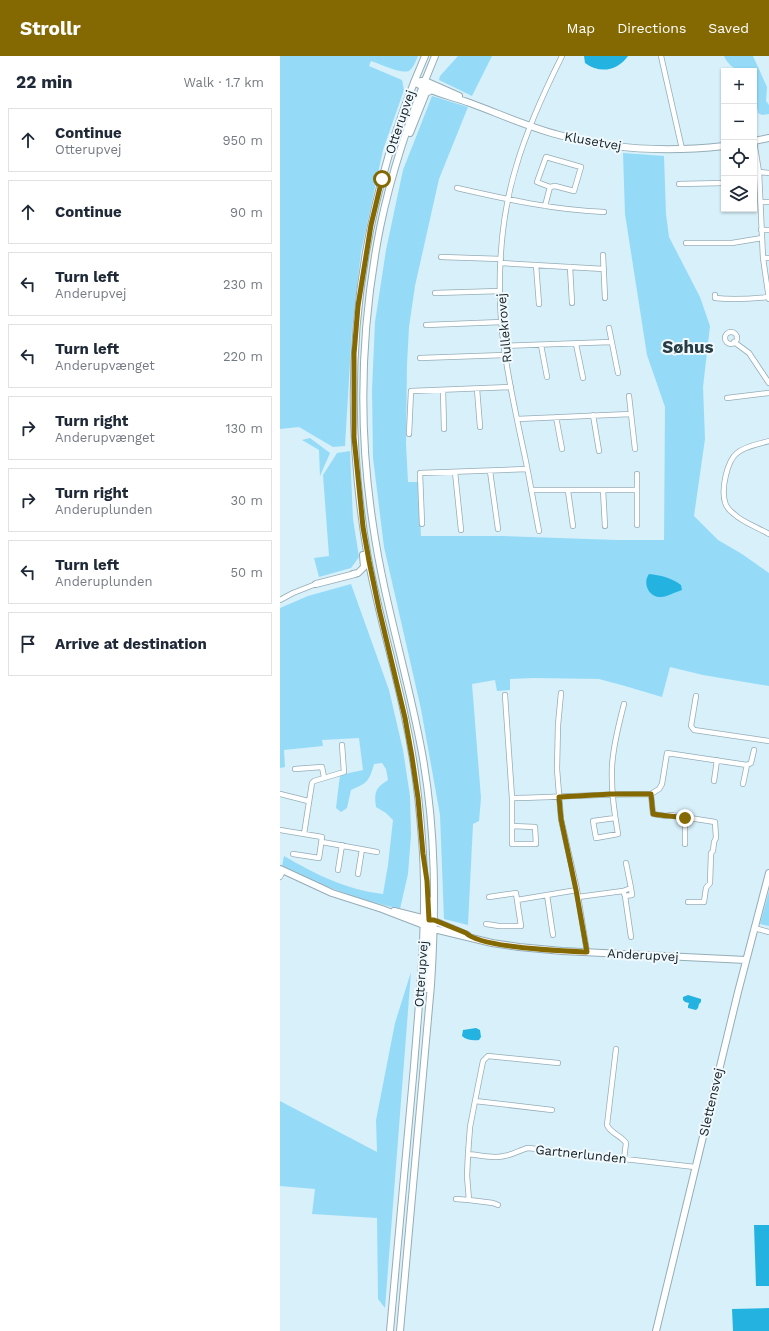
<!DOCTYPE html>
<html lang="en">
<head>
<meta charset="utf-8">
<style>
  :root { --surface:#fff; --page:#f2f2f3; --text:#1f2937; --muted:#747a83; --line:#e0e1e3; --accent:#846902 }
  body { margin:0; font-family:"Work Sans",sans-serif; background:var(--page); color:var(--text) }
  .controls { position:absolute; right:12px; top:12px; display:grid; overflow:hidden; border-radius:0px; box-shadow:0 1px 3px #0004 }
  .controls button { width:36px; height:36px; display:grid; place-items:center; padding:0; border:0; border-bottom:1px solid var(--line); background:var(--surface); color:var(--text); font:20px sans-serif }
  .stop { position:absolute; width:12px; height:12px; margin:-9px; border:3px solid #846902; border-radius:50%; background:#fff }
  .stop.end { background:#846902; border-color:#fff; box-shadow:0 1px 4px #0008 }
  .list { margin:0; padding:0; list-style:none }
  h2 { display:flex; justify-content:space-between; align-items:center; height:52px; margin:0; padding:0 16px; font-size:17px }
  h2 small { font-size:13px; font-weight:400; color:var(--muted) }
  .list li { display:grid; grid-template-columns:26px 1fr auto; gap:12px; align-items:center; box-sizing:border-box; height:64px; margin:0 8px 8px; padding:0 8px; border:1px solid var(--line); border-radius:0px }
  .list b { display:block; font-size:15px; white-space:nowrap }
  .list p { margin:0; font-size:13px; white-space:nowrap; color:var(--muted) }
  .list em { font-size:13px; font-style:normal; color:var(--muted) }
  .icon { flex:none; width:22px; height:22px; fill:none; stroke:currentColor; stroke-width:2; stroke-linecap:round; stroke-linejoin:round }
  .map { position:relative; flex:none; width:489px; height:1275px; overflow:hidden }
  header { display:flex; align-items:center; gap:24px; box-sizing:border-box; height:56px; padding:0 20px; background:var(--accent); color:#fff }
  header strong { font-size:19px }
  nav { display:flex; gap:22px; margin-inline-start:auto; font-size:14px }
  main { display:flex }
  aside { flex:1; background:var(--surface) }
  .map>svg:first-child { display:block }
  .green { fill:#95dbf8 }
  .water { fill:#24b3e1 }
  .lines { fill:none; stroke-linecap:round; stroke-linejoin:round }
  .street-casing { stroke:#95adb7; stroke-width:6 }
  .secondary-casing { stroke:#95adb7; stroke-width:8 }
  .street { stroke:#fff; stroke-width:4.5 }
  .secondary { stroke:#fff; stroke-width:6 }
  .route { stroke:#846902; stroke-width:5 }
  .labels { text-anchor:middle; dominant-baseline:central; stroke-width:4; stroke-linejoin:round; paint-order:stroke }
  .street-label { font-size:13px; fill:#161f23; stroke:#f0fafe }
  .district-label { font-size:17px; font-weight:bold; fill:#283c45; stroke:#f0fafe }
</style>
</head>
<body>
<header>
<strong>Strollr</strong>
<nav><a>Map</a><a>Directions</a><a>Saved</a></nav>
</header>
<main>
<aside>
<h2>22 min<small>Walk · 1.7 km</small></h2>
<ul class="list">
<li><svg class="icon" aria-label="ahead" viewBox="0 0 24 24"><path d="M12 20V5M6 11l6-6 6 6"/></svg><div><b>Continue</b><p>Otterupvej</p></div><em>950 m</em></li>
<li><svg class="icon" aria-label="ahead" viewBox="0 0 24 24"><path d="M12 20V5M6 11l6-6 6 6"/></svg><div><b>Continue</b></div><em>90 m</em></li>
<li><svg class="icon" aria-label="left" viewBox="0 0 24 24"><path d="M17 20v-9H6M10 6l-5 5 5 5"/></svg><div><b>Turn left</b><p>Anderupvej</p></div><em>230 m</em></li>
<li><svg class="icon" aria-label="left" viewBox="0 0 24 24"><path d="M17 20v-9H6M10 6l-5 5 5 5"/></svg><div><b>Turn left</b><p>Anderupvænget</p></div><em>220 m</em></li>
<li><svg class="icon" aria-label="right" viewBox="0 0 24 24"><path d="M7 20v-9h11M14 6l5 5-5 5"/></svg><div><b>Turn right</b><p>Anderupvænget</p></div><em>130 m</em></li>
<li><svg class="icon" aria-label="right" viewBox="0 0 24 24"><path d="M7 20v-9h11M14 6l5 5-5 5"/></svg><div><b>Turn right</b><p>Anderuplunden</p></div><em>30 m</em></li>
<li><svg class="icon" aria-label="left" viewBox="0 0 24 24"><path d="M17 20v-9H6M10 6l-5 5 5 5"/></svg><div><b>Turn left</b><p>Anderuplunden</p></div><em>50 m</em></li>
<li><svg class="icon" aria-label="arrive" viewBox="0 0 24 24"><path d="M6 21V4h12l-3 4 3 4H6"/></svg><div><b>Arrive at destination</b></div></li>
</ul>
</aside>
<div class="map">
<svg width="489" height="1275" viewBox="0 0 489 1275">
  <rect width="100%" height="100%" fill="#d7f0fa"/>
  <path class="green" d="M 0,0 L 138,0 C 136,4 134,11 130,14 C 125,20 98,7 91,5 L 89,10 L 122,24 L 124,34 L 103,94 L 81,196 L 72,273 L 65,390 L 53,391 L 19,371 L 0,373 Z
    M 178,0 L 212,0 L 192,40 L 159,24 L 160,20 Z
    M 444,0 L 473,0 L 487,31 L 486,45 L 489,49 L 489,58 L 482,59 L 478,57 L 474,34 L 474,15 C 459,15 451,14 444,0 Z
    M 152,40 L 188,51 L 159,123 L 135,230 L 129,271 L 127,308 L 126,388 L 128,426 L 138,426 L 141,480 L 222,480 L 337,484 L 384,484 L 385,351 L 367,299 L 345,158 L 343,97 L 384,100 L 386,158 L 389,181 L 420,241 L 430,270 L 423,331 L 425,383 L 414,460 L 438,484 L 462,498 L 489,517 L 489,630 L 423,619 L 390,611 L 382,641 L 345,630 L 319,623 L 254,622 L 230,623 L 230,634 L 217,635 L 215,624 L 192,628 L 201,742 L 199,765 L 193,768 L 188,869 L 164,863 L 160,759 L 141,653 L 104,491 L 93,402 L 92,334 L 95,266 L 106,194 L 123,114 Z
    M 30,382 L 50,397 L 40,420 L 39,394 L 22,384 Z
    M 70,395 L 73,463 L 79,501 L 71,512 L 39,521 L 34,502 L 49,500 L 43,419 L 57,397 Z
    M 71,528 L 109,634 L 123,694 L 130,740 L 131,779 L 128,818 L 120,853 C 79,844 39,829 2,810 L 4,800 C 35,818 67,834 103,838 L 108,809 L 113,764 L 106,757 L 96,751 C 94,737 95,732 108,724 L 106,713 L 102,707 L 94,708 C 89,726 87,727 71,734 L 67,752 L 61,756 L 56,752 L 60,719 L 83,714 L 79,682 L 42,684 L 43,690 L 4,694 L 5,711 L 0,712 L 0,552 L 28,540 Z
    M 489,835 L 489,870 L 480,868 Z
    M 131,916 L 105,1252 L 98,1243 L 97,1162 L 32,1158 L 35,1133 L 0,1130 L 0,1045 L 97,1096 L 96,1064 L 115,967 Z"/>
  <path class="water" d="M 304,0 L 348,0 C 337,15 320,18 305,7 Z
    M 369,518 C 380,519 392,522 401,529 L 402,534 C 395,536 387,541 381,541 C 369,542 362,527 369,518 Z
    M 408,939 L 421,943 L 421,946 L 419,948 L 418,952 L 416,954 L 408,952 L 408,950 L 409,947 L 405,946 L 403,944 L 403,941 Z
    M 196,972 L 200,974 L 201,981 L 199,984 C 193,985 186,984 182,980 L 183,974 Z
    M 474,1169 L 489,1169 L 489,1230 L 476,1230 Z
    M 489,1252 L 489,1275 L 453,1275 L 452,1253 Z"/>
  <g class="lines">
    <defs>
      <path id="street" d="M 381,0 L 402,93
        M 474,85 L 479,116 L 483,202 L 489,243
        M 479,116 L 489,117
        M 399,128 L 444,127
        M 177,132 C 225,143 274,154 324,156
        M 480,146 L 489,146
        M 265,150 L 270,131 L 275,130 L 294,135 L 301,111 L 266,101 L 257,126 L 270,131
        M 481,174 L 489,174
        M 406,187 L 452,187 L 482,182
        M 323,199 L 325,242
        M 161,201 L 221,203
        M 483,202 L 489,202
        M 221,207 L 324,213
        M 256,209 L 259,248
        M 290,211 L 292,247
        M 155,237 L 220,235
        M 435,239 L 435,242 C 453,244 470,243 489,241
        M 146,269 L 222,266
        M 329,272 L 338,317
        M445 282a6 6 0 1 1 12 0a6 6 0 1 1-12 0Z
        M 454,286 L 469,297 L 489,327
        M 296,288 L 303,322
        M 261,289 L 267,321
        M 224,290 L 331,286
        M 140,302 L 225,299
        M 197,333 L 200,371
        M 163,334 L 164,373
        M 349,340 L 355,393
        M 447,342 L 489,337
        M 313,359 L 319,395
        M 276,361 L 282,393
        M 237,363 L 351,358
        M 129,378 L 131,335 L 231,331
        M 489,385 C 479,388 465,390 457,397 C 447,405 441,433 445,446 C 446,451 450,455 454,458 C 462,466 479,472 489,478
        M 210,415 L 218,473
        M 175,416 L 181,474
        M 357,418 L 357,469
        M 251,434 L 357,434
        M 323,434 L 325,470
        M 288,435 L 293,470
        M 142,468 L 140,417 L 247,413
        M 259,475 C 254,450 250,425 245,401 C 237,364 229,328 224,291 C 216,234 219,167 236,111 C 247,73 264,36 282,0
        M 0,544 L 13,537 L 36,528
        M 281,637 L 278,669 L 277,713 L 281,763 L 297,834 L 307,896
        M 225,639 L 232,742 L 232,770 L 255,771 L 256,788 L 232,788 L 232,770
        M 416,640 L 411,670 L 414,674 L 489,685
        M 467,709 L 471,707 L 474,694
        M 15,713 L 42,711 L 44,721
        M 434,725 L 437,704
        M 0,738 L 28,745
        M 371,738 L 373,758 L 386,760 L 391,759 L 435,766 L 436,782 L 434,786 L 433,795 L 431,797 L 430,827 L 426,832 L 424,846 L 408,846
        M 371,738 L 379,733 L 382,728 L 387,697 L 467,709 L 463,728
        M 232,742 C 278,741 324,738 371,738
        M 335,762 L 313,765 L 316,782 L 338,778 C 334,756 331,734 332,711 C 333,689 339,668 344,648
        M 405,762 L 405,788
        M 0,774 L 42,781 L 39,802 L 13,798
        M 24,778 L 32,727 L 34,725 L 64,716 L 62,689
        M 42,786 L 97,796
        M 346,807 L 351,832
        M 58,814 L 62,789
        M 78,818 L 82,793
        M 0,821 L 3,815
        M 267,839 L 273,879
        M 345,840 L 351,881
        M 209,841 L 236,837 L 237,844 L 297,834
        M 298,841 L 343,835 L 351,832 L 352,839 L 345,840 L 343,835
        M 206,868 L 219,870 L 241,870 L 237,844
        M 474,872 L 489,876
        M 336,993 L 327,1069 C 331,1078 341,1079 346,1087 L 344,1103
        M 195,1045 L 203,1005 L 208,1000 L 278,1007
        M 272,1054 L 195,1045 L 190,1071 L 188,1098 C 199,1099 213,1103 224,1100 C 232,1099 240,1094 248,1092 L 415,1111
        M 188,1098 L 187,1120 L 189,1144 L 213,1147 L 218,1149
        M 176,1143 L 189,1144"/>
      <path id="secondary" d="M 141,25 L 145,25 L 179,40
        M 134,26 C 152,37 171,40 190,47 C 220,58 248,71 279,79 C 332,94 389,96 444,90
        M 130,77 L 146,37 L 150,35
        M 474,85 L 489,82
        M 73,518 L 78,517 L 84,511 L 83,499
        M 36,528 L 75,518
        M 0,813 L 52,837 L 102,853 L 154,873 L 212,887 L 239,891 L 282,895 L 466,904
        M 148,843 L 149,859 L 150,866
        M 114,855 L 154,865 L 187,879
        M 147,869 L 148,878 L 147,933
        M 110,1275 C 118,1187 126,1098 134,1010 C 140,934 148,858 142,783 C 139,742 134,701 125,661 C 114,608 98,556 88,502 C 58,330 75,161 145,0
        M 120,1275 L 151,929 C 156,851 156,774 142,697 C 128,620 104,546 93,469 C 78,371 81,269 100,172 C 112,113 132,55 155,0
        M 376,1275 L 458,936 L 489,817"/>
    </defs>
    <use href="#street" class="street-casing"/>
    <use href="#secondary" class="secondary-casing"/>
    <use href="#street" class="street"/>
    <use href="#secondary" class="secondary"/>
  </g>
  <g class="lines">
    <path class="route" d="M 102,123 L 91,169 L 78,250 L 74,298 L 74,381 L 83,471 L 89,505 L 99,553 L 125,662 L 132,701 L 138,742 L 143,798 L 147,825 L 149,864 L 154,864 L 186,877 C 201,892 283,895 307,896 L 296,834 L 281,763 L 279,741 L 332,738 L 371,738 L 373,758 C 384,760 394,760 405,762"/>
  </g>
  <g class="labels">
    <g class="street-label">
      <text transform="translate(120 66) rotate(-71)">Otterupvej</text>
      <text transform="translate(313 85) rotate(10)">Klusetvej</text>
      <text transform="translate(224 272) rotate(-95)">Rullekrovej</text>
      <text transform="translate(363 899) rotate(3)">Anderupvej</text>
      <text transform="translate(141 918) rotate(-86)">Otterupvej</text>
      <text transform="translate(431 1046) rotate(-77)">Slettensvej</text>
      <text transform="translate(301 1098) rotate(6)">Gartnerlunden</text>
    </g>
    <g class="district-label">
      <text x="408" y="291">Søhus</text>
    </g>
  </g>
</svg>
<div class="controls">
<button>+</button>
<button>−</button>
<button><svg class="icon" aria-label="locate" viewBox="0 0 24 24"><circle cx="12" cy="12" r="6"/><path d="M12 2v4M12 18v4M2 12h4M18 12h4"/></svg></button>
<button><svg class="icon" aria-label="layers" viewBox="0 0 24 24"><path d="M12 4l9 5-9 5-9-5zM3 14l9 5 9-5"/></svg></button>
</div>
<div class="stop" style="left:102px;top:123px"></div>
<div class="stop end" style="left:405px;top:762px"></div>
</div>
</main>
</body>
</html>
